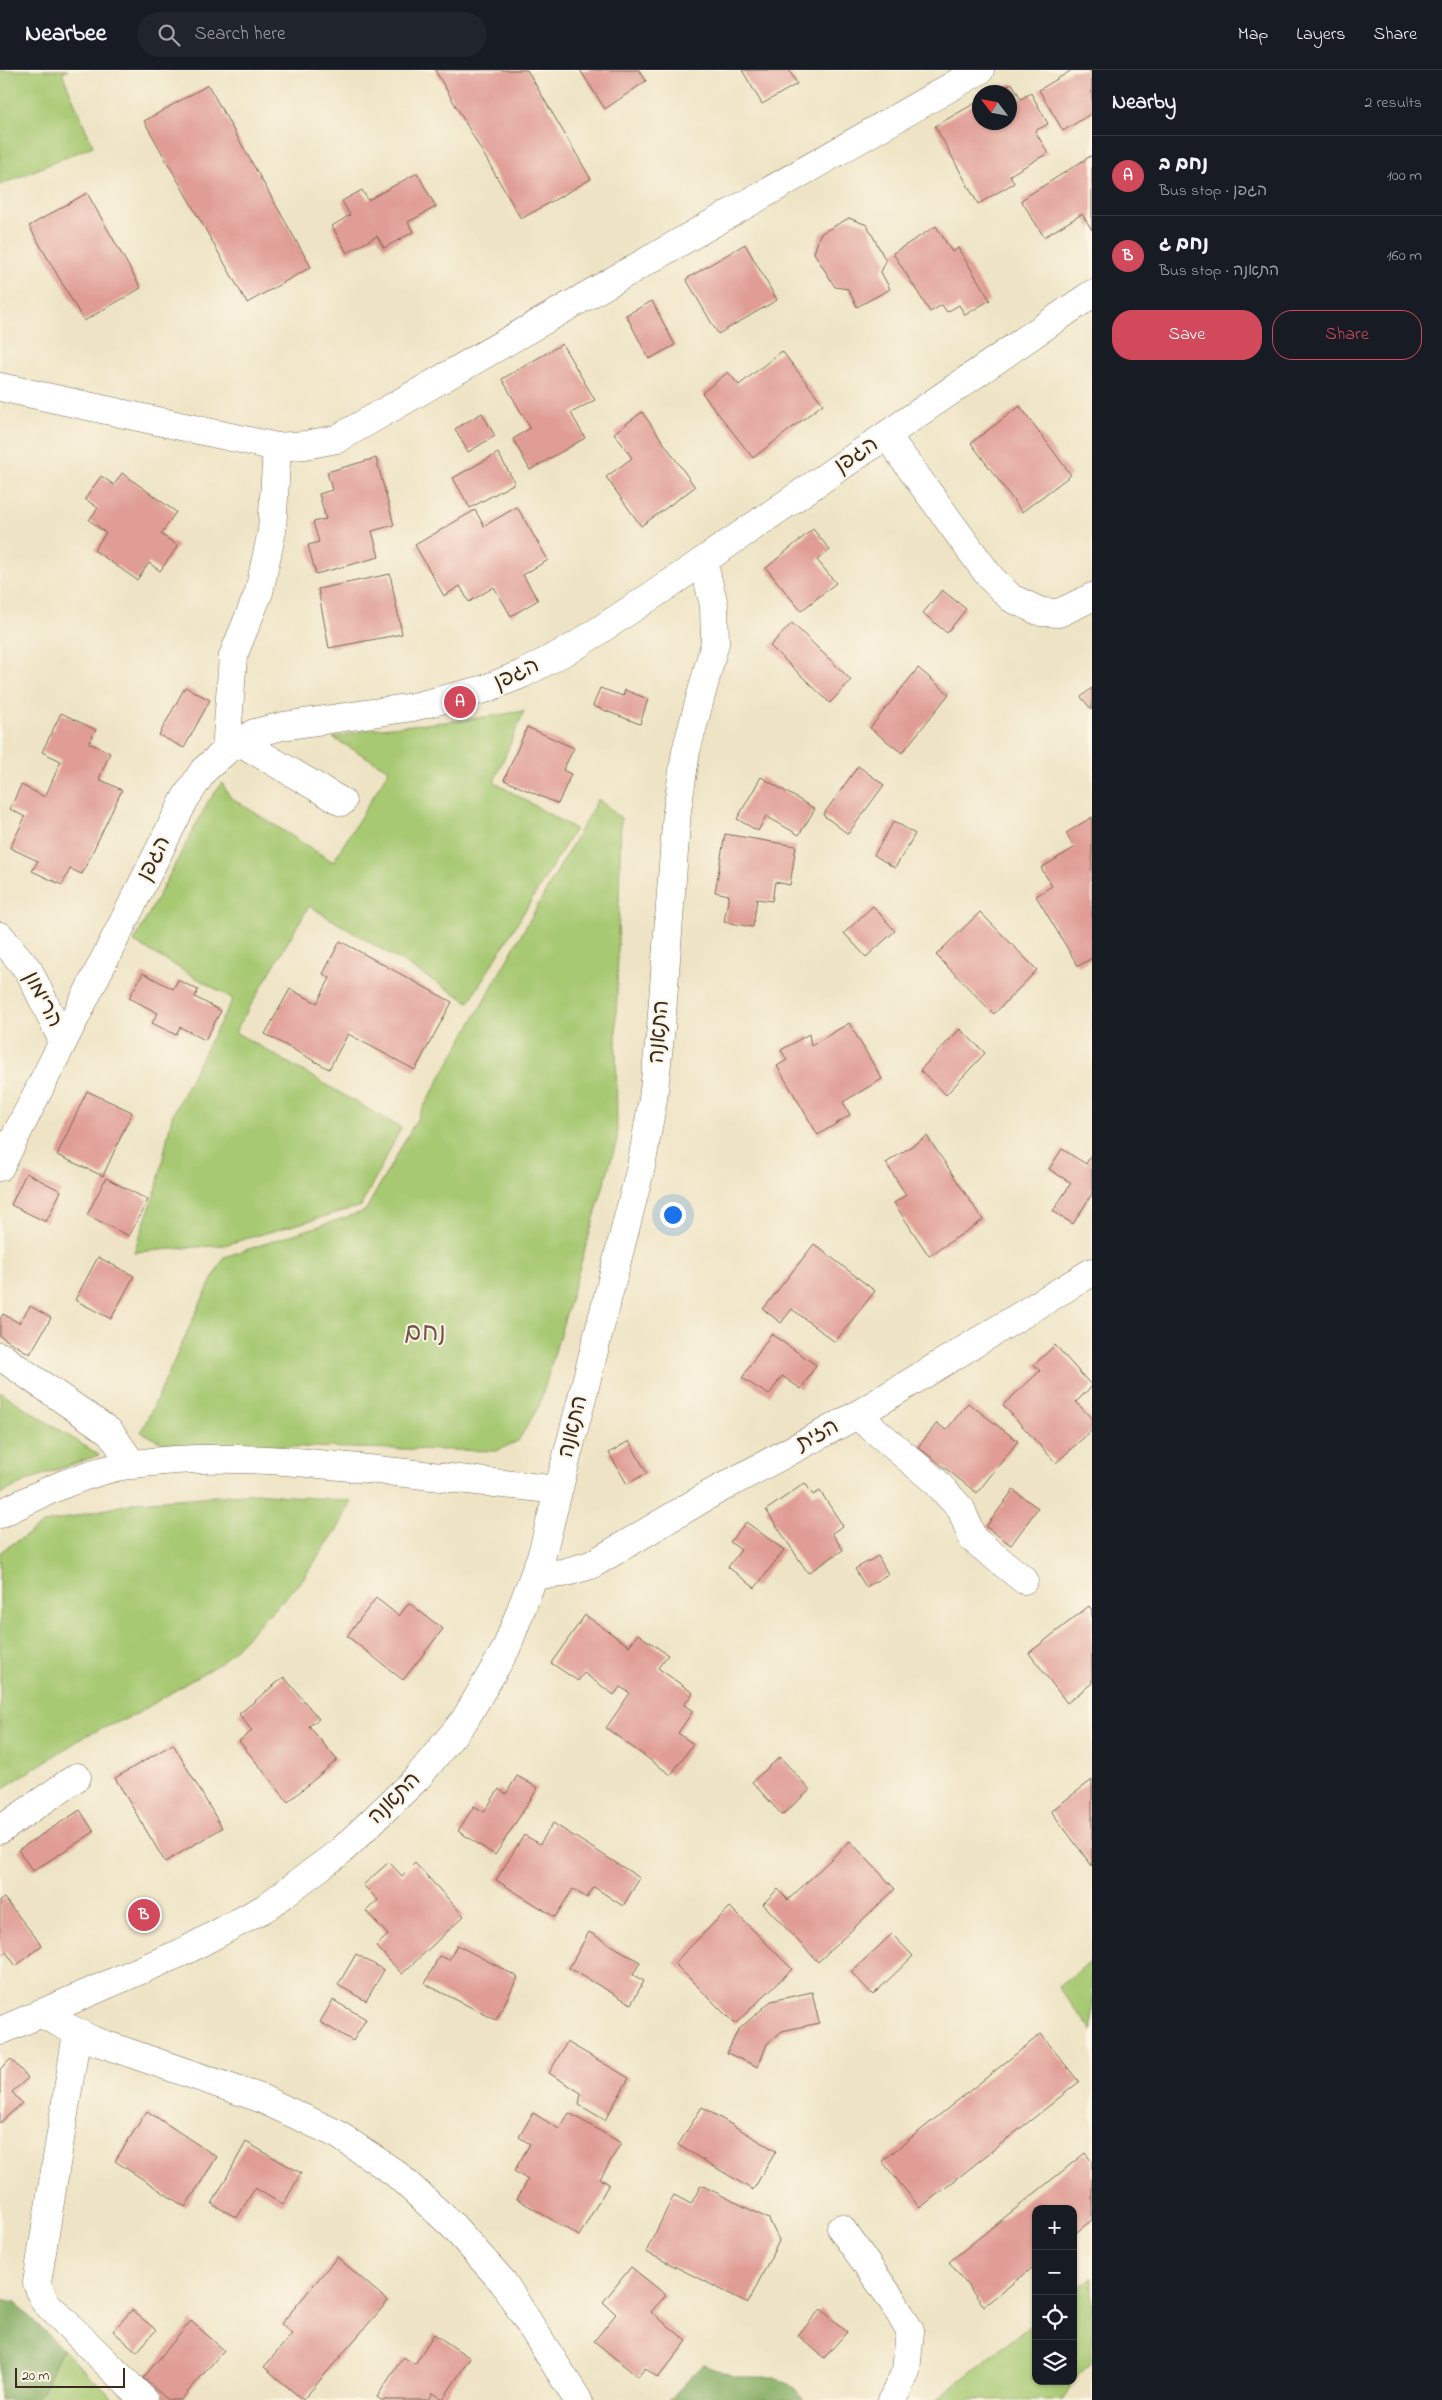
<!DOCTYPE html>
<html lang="en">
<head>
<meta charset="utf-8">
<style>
  :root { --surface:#171b24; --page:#20242c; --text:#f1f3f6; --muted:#9ea1a6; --line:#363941; --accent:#d1495b }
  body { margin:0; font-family:"Indie Flower","Playpen Sans Hebrew",sans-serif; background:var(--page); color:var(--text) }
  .controls { position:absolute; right:15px; bottom:15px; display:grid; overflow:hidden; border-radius:10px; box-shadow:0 1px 4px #0004 }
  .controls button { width:45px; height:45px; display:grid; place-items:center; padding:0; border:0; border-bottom:1px solid var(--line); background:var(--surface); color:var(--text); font:25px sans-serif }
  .compass { position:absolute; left:972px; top:15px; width:45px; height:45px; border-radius:50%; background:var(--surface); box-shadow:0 1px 4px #0004; rotate:302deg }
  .scale { position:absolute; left:15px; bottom:12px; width:110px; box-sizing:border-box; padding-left:5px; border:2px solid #3b2a1e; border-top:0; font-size:14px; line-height:18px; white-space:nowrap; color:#3b2a1e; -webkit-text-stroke:4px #fcf5e5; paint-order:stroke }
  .you { position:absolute; left:672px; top:1144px; width:18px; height:18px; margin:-12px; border:4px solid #fff; border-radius:50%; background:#1a73e8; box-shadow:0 0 0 8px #1a73e833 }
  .badge { display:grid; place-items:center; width:32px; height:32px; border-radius:50%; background:var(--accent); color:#fff; font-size:16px; font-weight:700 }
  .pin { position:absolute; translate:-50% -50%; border:2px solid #fff; box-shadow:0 1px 5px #0006 }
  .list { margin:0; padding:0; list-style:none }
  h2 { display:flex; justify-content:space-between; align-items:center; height:65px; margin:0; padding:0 20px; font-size:21px }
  h2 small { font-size:16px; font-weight:400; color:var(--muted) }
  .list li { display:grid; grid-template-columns:32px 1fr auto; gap:15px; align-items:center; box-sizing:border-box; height:80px; padding:0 20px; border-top:1px solid var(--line) }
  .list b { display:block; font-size:19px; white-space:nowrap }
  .list p { margin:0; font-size:16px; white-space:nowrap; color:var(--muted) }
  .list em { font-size:16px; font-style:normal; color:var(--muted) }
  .actions { display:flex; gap:10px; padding:15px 20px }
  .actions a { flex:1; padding:11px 0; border:1px solid var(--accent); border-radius:20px; text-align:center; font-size:18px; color:var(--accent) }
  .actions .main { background:var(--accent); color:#fff }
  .icon { flex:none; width:28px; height:28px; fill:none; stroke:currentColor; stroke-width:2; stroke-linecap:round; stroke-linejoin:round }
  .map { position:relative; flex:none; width:1092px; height:2330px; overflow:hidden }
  header { display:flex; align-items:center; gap:30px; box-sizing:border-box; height:70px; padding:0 25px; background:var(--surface); border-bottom:1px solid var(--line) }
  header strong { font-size:24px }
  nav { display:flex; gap:28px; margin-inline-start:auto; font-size:18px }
  .search { width:350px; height:45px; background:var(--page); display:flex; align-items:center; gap:12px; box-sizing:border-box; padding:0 18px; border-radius:28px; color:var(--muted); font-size:19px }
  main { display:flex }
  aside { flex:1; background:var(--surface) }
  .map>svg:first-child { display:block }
  .green { fill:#a7c972; stroke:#717a48 }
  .forest { fill:#85ad64; stroke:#606c41 }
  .building { fill:#e09d95 }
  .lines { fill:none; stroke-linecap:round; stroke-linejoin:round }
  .minor-casing { stroke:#7a6b58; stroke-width:29 }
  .minor { stroke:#fff; stroke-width:28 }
  .labels { text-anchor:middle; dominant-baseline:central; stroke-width:4; stroke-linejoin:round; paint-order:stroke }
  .street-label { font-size:22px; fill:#3b2a1e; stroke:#fcf5e5 }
  .quarter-label { font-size:25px; fill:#755248; stroke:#fcf5e5 }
</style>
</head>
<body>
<header>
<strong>Nearbee</strong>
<div class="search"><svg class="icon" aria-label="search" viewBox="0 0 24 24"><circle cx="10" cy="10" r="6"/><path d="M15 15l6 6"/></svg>Search here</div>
<nav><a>Map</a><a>Layers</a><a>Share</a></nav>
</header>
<main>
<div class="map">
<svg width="1092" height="2330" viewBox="0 0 1092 2330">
  <rect width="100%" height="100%" fill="#fcf5e5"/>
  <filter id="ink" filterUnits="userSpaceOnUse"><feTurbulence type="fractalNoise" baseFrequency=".02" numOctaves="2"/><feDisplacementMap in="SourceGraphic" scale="10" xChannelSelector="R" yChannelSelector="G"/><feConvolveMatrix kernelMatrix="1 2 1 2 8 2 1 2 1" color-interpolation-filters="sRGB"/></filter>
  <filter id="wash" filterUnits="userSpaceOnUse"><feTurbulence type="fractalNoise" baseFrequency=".0096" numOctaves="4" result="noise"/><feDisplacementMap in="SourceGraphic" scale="20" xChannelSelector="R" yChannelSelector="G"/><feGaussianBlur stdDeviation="1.12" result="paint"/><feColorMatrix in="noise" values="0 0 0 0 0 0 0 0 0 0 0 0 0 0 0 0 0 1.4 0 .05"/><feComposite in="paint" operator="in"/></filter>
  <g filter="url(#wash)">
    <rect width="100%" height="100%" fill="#eee4c5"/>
    <path class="green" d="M 0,0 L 68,0 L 62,3 L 93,76 L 0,115 Z
      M 524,641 L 494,712 L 575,759 L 469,932 L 309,836 L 235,962 L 401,1058 L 361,1136 L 224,1175 L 134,1182 L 157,1117 L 172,1046 L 204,982 L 233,929 L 134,872 L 208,732 L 222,713 L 230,727 L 333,792 L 389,700 L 333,668 L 370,659 L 465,650 Z
      M 598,729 L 621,748 L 616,962 L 617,1070 L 539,1336 L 518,1371 L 496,1381 L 164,1374 L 141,1362 C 170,1304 193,1243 224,1187 L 365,1141 Z
      M 0,1322 L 99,1385 L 36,1407 L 0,1424 Z
      M 256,1423 L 351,1431 L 340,1455 L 302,1510 L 223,1591 L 135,1645 L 87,1665 L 0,1720 L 0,1482 L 45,1453 L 137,1432 Z
      M 1092,1890 L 1092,1961 L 1058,1917 Z
      M 1092,2207 L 1092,2290 L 1073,2311 L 1073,2222 Z
      M 1036,2251 L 1036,2311 L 1073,2311 L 1064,2330 L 935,2330 Z
      M 62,2279 L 115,2330 L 34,2330 L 44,2319 Z"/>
    <path class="forest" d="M 0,2230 L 16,2233 L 62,2279 L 44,2319 L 34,2330 L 0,2330 Z
      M 703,2295 L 737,2307 L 775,2307 L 789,2314 L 804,2330 L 669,2330 Z"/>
    <g id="blocks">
      <path class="building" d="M 435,0 L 527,0 L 591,109 L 521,149 Z
        M 580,0 L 639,0 L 646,11 L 605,39 Z
        M 742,0 L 789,0 L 797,14 L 762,34 Z
        M 1072,0 L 1089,0 L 1092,4 L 1092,43 L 1063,61 L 1039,20 Z
        M 1012,13 L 1021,29 L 1031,23 L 1048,54 L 1035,61 L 1048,83 L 1010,105 L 1014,113 L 978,134 L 935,56 L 979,31 L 979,52 L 1009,52 L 1009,22 L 995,22 Z
        M 208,15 L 311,197 L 247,233 L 144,51 Z
        M 1092,85 L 1092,160 L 1082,144 L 1044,167 L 1021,130 Z
        M 417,103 L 436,137 L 408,152 L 413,162 L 384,178 L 377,166 L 347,183 L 332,156 L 350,145 L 342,131 L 362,120 L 368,130 Z
        M 87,123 L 141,218 L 84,251 L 29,156 Z
        M 849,148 L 867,155 L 886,191 L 881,202 L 890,219 L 857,237 L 848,219 L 835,217 L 814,183 L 820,164 Z
        M 936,156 L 952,182 L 958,178 L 990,230 L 965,245 L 959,235 L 947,242 L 942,235 L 930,242 L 893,183 Z
        M 745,174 L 777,230 L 718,264 L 686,209 Z
        M 652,231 L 675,275 L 649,289 L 626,245 Z
        M 562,274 L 595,330 L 571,343 L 585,368 L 530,400 L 513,369 L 530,358 L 502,309 Z
        M 782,281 L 823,334 L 753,388 L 702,323 L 728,302 L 739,315 Z
        M 1020,336 L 1071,405 L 1022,442 L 971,373 Z
        M 642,342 L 695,417 L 641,456 L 606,407 L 632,388 L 614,363 Z
        M 482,343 L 495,366 L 468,382 L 455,359 Z
        M 498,383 L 515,413 L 470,438 L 453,408 Z
        M 376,388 L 394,455 L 372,461 L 379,487 L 316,504 L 308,475 L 319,472 L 313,452 L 326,449 L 319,424 L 332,420 L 327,402 Z
        M 122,403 L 176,442 L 161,464 L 178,476 L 160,501 L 149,493 L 137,510 L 94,480 L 106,463 L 89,450 L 98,438 L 85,429 L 101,406 L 114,415 Z
        M 517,437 L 548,490 L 523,505 L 538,530 L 511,546 L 494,517 L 469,532 L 460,516 L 444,526 L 415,475 L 475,440 L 484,456 Z
        M 813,459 L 830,480 L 817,490 L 836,513 L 801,541 L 766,498 Z
        M 390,504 L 402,564 L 329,578 L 318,519 Z
        M 942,520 L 966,539 L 947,563 L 923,543 Z
        M 792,553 L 851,610 L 830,633 L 770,576 Z
        M 918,598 L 949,624 L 902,683 L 870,658 Z
        M 185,617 L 210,630 L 184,678 L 159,665 Z
        M 600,618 L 623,626 L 625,620 L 648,629 L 640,654 L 593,636 Z
        M 1092,618 L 1092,640 L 1081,627 Z
        M 61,643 L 96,660 L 89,673 L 110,683 L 99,709 L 122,720 L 82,804 L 70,799 L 62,815 L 32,801 L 38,791 L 10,778 L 25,747 L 10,739 L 21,715 L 45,727 L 61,691 L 42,682 Z
        M 527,657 L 574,678 L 563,700 L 571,704 L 558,734 L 504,710 Z
        M 858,696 L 884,715 L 848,764 L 823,745 Z
        M 761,707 L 815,739 L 799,765 L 766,746 L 758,761 L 737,749 Z
        M 1092,747 L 1092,888 L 1078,896 L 1036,826 L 1052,816 L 1041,798 L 1074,778 L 1066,763 Z
        M 894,751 L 915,764 L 895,798 L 874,785 Z
        M 725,764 L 796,776 L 790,815 L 775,812 L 772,831 L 757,829 L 753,857 L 724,852 L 729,825 L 715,822 Z
        M 873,836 L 895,861 L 866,887 L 844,863 Z
        M 980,842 L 1037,900 L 994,944 L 936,885 Z
        M 340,871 L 452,932 L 415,1000 L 348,964 L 329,999 L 265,964 L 290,919 L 317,933 L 330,908 L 323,904 Z
        M 143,903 L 173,919 L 178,910 L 198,920 L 195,927 L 221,941 L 205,970 L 180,957 L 176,965 L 152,953 L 158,943 L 129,928 Z
        M 849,953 L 882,1009 L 843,1032 L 850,1045 L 818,1065 L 777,996 L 787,990 L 781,980 L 809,964 L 811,976 Z
        M 960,959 L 985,983 L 946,1025 L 920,1000 Z
        M 87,1021 L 132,1042 L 103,1106 L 57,1085 Z
        M 927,1066 L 983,1150 L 929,1186 L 894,1133 L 906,1125 L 886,1093 Z
        M 1062,1079 L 1086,1094 L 1092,1083 L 1092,1124 L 1073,1154 L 1053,1141 L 1071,1113 L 1049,1099 Z
        M 26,1103 L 61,1121 L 46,1152 L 11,1135 Z
        M 106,1108 L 148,1130 L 129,1166 L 87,1145 Z
        M 814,1174 L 875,1221 L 835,1272 L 792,1239 L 781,1253 L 763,1239 Z
        M 98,1187 L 134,1206 L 111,1249 L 75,1230 Z
        M 30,1236 L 51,1248 L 30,1284 L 0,1266 L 0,1249 L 3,1244 L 19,1253 Z
        M 771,1264 L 816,1295 L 801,1319 L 782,1306 L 769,1325 L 742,1308 Z
        M 1055,1275 L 1092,1316 L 1076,1332 L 1092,1349 L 1092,1360 L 1056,1393 L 1003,1335 L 1040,1301 L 1034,1295 Z
        M 968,1333 L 1018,1371 L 977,1423 L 918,1377 L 937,1353 L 946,1360 Z
        M 629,1371 L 647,1403 L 627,1414 L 609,1383 Z
        M 805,1413 L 813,1425 L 820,1421 L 843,1456 L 832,1463 L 843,1480 L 808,1503 L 766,1440 Z
        M 1013,1420 L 1038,1438 L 1011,1475 L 986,1457 Z
        M 746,1452 L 784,1480 L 755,1518 L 728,1497 L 741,1480 L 730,1472 Z
        M 878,1486 L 888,1504 L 866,1517 L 855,1499 Z
        M 376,1528 L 399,1546 L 409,1533 L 443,1559 L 403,1610 L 347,1566 Z
        M 1089,1536 L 1092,1540 L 1092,1613 L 1067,1633 L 1029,1583 Z
        M 585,1545 L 629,1576 L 638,1564 L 668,1585 L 658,1598 L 693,1623 L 684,1635 L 693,1641 L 678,1663 L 693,1674 L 671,1705 L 606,1658 L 630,1623 L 620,1617 L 614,1625 L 584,1603 L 578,1611 L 551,1593 Z
        M 284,1607 L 319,1649 L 309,1656 L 337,1690 L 288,1732 L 239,1671 L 252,1661 L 239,1644 Z
        M 173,1674 L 222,1758 L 165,1792 L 115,1708 Z
        M 780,1687 L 810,1720 L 782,1745 L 752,1712 Z
        M 517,1706 L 538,1718 L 495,1785 L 458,1761 L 474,1736 L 484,1742 L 499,1719 L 506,1724 Z
        M 1092,1710 L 1092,1796 L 1051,1741 Z
        M 80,1740 L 94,1762 L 33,1801 L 18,1780 Z
        M 553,1753 L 640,1808 L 623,1836 L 594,1817 L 587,1828 L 573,1819 L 555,1847 L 496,1810 L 524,1765 L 540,1774 Z
        M 850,1771 L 895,1819 L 818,1892 L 763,1834 L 778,1819 L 788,1830 Z
        M 389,1792 L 402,1806 L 415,1793 L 464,1846 L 402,1904 L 376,1876 L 388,1865 L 366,1841 L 378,1830 L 363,1815 Z
        M 4,1828 L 42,1875 L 16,1896 L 6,1882 L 0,1887 L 0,1831 Z
        M 730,1837 L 792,1899 L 735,1954 L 674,1893 Z
        M 589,1862 L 640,1892 L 633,1905 L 644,1911 L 631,1934 L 569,1898 Z
        M 892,1864 L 913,1886 L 873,1925 L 851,1902 Z
        M 457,1875 L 518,1907 L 496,1950 L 425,1914 L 439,1886 L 449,1890 Z
        M 356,1884 L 384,1900 L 366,1931 L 338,1915 Z
        M 812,1922 L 819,1953 L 782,1961 L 767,1974 L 758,1997 L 727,1983 L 738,1960 L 771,1931 Z
        M 333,1930 L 366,1949 L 353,1971 L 320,1952 Z
        M 1041,1964 L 1079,2012 L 920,2138 L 882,2091 Z
        M 567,1972 L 629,2008 L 605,2050 L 579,2035 L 581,2023 L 549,2003 Z
        M 11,1989 L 28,2008 L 12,2022 L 22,2033 L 0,2053 L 0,1999 Z
        M 702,2037 L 776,2081 L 753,2120 L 678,2075 Z
        M 147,2041 L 217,2087 L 185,2137 L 115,2091 Z
        M 533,2043 L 559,2059 L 569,2043 L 621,2073 L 600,2109 L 609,2114 L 579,2166 L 517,2129 L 528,2110 L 514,2101 L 530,2074 L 519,2067 Z
        M 246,2072 L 301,2103 L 283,2135 L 255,2118 L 237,2148 L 212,2134 Z
        M 1085,2083 L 1092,2092 L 1092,2150 L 1073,2165 L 1073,2139 L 1036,2139 L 1036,2195 L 984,2236 L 949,2192 Z
        M 701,2115 L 769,2149 L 779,2171 L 748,2233 L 646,2182 L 674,2125 L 691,2134 Z
        M 337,2187 L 388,2231 L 303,2330 L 264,2297 L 292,2264 L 281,2254 Z
        M 631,2197 L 666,2225 L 651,2242 L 687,2271 L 658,2308 L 645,2298 L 638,2307 L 594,2271 L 616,2244 L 603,2232 Z
        M 821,2239 L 847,2262 L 824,2288 L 798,2265 Z
        M 132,2240 L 156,2260 L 137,2282 L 113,2261 Z
        M 191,2251 L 224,2280 L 181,2330 L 168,2330 L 143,2308 Z
        M 434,2264 L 470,2288 L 443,2329 L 433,2323 L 429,2330 L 381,2330 L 377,2327 L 403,2287 L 415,2294 Z"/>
    </g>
  </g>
  <g filter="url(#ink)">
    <use href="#blocks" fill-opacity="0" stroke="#7a6b58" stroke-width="1"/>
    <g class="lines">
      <defs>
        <path id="minor" d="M 0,317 L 277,377 L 305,375 L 337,369 L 980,0
          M 887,366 L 990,507 L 1011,528 L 1041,542 L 1059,543 L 1092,527
          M 240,672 L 342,732
          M 226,681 L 233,586 L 259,522 L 272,461 L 277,377
          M 0,866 L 29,901 L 63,971
          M 0,1097 L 185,729 L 204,700 L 226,681 L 254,663 L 283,656 L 413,637 L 485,619 L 522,604 L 574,577 L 662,519 L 1092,224
          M 0,1286 L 110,1362 L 133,1395
          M 857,1345 L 936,1412 L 961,1439 L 973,1469 L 1024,1510
          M 0,1444 C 42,1423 86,1401 134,1394 C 216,1383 296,1391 378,1400 C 438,1407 498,1413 558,1420
          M 534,1505 L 563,1503 L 591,1495 L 712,1423 L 857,1345 L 1092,1202
          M 0,1760 L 77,1707
          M 40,1943 L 92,1970 L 260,2028 L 337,2064 L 395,2103 L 452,2155 L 503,2212 L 578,2330
          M 0,1961 L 185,1881 L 265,1838 L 341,1781 L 417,1708 L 464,1651 L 506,1579 L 542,1484 L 641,1097 L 653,1029 L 661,957 L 677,741 L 686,681 L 715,573 L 714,535 L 703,491
          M 77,1963 L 37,2213 L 45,2232 L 144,2330
          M 841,2158 L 892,2230 L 910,2261 L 906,2301 L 892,2330"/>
      </defs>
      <use href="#minor" class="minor-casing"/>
      <use href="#minor" class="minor"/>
    </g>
  </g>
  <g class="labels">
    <g class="street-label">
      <text transform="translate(857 386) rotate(-34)">הגפן</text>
      <text transform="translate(517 605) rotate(-25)">הגפן</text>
      <text transform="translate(155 789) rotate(-63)">הגפן</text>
      <text transform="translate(42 930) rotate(63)">הרימון</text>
      <text transform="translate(660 962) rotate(-85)">התאנה</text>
      <text transform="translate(574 1357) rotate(-76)">התאנה</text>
      <text transform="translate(818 1366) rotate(-28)">הזית</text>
      <text transform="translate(395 1729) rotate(-45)">התאנה</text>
    </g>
    <g class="quarter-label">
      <text x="425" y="1264">נחם</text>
    </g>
  </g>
</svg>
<div class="controls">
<button>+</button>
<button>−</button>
<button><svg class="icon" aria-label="locate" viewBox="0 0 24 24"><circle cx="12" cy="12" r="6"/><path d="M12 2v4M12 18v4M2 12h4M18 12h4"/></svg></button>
<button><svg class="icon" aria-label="layers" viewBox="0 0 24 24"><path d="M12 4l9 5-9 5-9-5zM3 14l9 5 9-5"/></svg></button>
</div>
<svg class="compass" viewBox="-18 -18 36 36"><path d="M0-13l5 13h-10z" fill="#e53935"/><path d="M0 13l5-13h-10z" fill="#9ea1a6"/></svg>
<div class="scale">20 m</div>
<div class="you"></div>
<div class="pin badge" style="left:460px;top:632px">A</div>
<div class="pin badge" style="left:144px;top:1845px">B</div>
</div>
<aside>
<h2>Nearby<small>2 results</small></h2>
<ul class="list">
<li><span class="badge">A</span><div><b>נחם ב</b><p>Bus stop · הגפן</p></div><em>100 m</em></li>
<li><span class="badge">B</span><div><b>נחם ג</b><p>Bus stop · התאנה</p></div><em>160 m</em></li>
</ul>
<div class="actions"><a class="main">Save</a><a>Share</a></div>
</aside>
</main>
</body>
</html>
